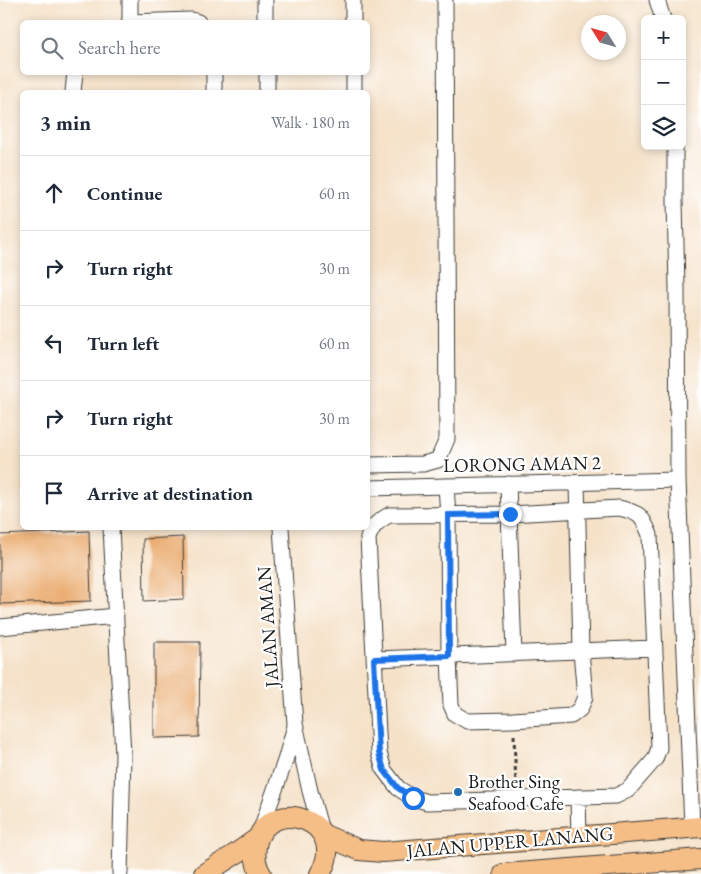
<!DOCTYPE html>
<html lang="en">
<head>
<meta charset="utf-8">
<style>
  :root { --surface:#fff; --page:#f6f6f7; --text:#1f2937; --muted:#747a83; --line:#e0e1e3 }
  body { margin:0; font-family:"EB Garamond",serif; background:var(--page); color:var(--text) }
  .controls { position:absolute; right:15px; top:15px; display:grid; overflow:hidden; border-radius:8px; box-shadow:0 2px 8px #0003 }
  .controls button { width:45px; height:45px; display:grid; place-items:center; padding:0; border:0; border-bottom:1px solid var(--line); background:var(--surface); color:var(--text); font:25px sans-serif }
  .compass { position:absolute; left:581px; top:15px; width:45px; height:45px; border-radius:50%; background:var(--surface); box-shadow:0 2px 8px #0003; rotate:307deg }
  .stop { position:absolute; width:15px; height:15px; margin:-11px; border:4px solid #1a73e8; border-radius:50%; background:#fff }
  .stop.end { background:#1a73e8; border-color:#fff; box-shadow:0 1px 5px #0008 }
  .list { margin:0; padding:0; list-style:none }
  h2 { display:flex; justify-content:space-between; align-items:center; height:65px; margin:0; padding:0 20px; font-size:21px }
  h2 small { font-size:16px; font-weight:400; color:var(--muted) }
  .list li { display:grid; grid-template-columns:32px 1fr auto; gap:15px; align-items:center; box-sizing:border-box; height:75px; padding:0 20px; border-top:1px solid var(--line) }
  .list b { display:block; font-size:19px; white-space:nowrap }
  .list em { font-size:16px; font-style:normal; color:var(--muted) }
  .icon { flex:none; width:28px; height:28px; fill:none; stroke:currentColor; stroke-width:2; stroke-linecap:round; stroke-linejoin:round }
  .map { position:relative; flex:none; width:701px; height:874px; overflow:hidden }
  .search { position:absolute; background:var(--surface); box-shadow:0 2px 8px #0003; left:20px; top:20px; width:350px; height:55px; display:flex; align-items:center; gap:12px; box-sizing:border-box; padding:0 18px; border-radius:8px; color:var(--muted); font-size:19px }
  .panel { position:absolute; background:var(--surface); box-shadow:0 2px 8px #0003; left:20px; top:90px; width:350px; height:440px; border-radius:8px }
  .map>svg:first-child { display:block }
  .building { fill:#eaab6e }
  .lines { fill:none; stroke-linecap:round; stroke-linejoin:round }
  .minor-casing { stroke:#3d3a36; stroke-width:17 }
  .major-casing { stroke:#3d3a36; stroke-width:22 }
  .path { stroke:#3d3a36; stroke-width:3; stroke-dasharray:4 4; stroke-linecap:butt }
  .minor { stroke:#fff; stroke-width:15 }
  .major { stroke:#f6be87; stroke-width:20 }
  .route { stroke:#1a73e8; stroke-width:6 }
  .poi-dot { fill:#1f6fb2; stroke:#fff; stroke-width:2 }
  .labels { text-anchor:middle; dominant-baseline:central; stroke-width:4.5; stroke-linejoin:round; paint-order:stroke }
  .street-label { font-size:19px; fill:#1c1c1c; stroke:#fff }
  .poi-label { font-size:19px; fill:#1c1c1c; stroke:#fff; text-anchor:start }
</style>
</head>
<body>
<div class="map">
<svg width="701" height="874" viewBox="0 0 701 874">
  <rect width="100%" height="100%" fill="#fff"/>
  <filter id="ink" filterUnits="userSpaceOnUse"><feTurbulence type="fractalNoise" baseFrequency=".02" numOctaves="2"/><feDisplacementMap in="SourceGraphic" scale="10" xChannelSelector="R" yChannelSelector="G"/><feConvolveMatrix kernelMatrix="1 2 1 2 8 2 1 2 1" color-interpolation-filters="sRGB"/></filter>
  <filter id="wash" filterUnits="userSpaceOnUse"><feTurbulence type="fractalNoise" baseFrequency=".0096" numOctaves="4" result="noise"/><feDisplacementMap in="SourceGraphic" scale="20" xChannelSelector="R" yChannelSelector="G"/><feGaussianBlur stdDeviation="1.12" result="paint"/><feColorMatrix in="noise" values="0 0 0 0 0 0 0 0 0 0 0 0 0 0 0 0 0 1.4 0 .05"/><feComposite in="paint" operator="in"/></filter>
  <g filter="url(#wash)">
    <rect width="100%" height="100%" fill="#f5e2c9"/>
    <g id="blocks">
      <path class="building" d="M 89,531 L 91,601 L 0,604 L 0,535 Z
        M 183,537 L 184,599 L 144,601 L 143,539 Z
        M 154,642 L 200,642 L 199,737 L 154,738 Z"/>
    </g>
  </g>
  <g filter="url(#ink)">
    <use href="#blocks" fill-opacity="0" stroke="#3d3a36" stroke-width="1"/>
    <g class="lines">
      <defs>
        <path id="minor" d="M 130,0 L 130,22
          M 265,0 L 265,22
          M 353,0 L 353,22
          M 657,0 L 663,19
          M 129,22 L 191,20 L 198,22
          M 267,72 L 267,92
          M 354,72 L 354,92
          M 73,92 L 75,72
          M 214,92 L 214,72
          M 675,146 L 675,201 L 677,288 L 678,480 L 692,827
          M 368,465 L 423,464 L 438,460 L 447,439 L 445,0
          M 508,484 L 514,654
          M 446,486 L 448,515 L 449,657 L 451,705 L 455,714 L 467,721 L 513,720 L 571,716 L 580,709 L 585,697 L 581,651 L 577,483
          M 368,488 L 678,480
          M 619,508 C 640,513 642,515 650,535 L 659,748 L 655,759 L 628,790 L 616,796 L 427,802 L 413,798 L 398,788 L 384,770 L 379,753 L 368,538 C 373,525 377,522 389,515 L 510,514 Z
          M 111,528 L 123,755 L 120,874
          M 281,528 L 295,724 L 310,791 L 322,834
          M 0,627 L 116,616
          M 375,659 L 654,648
          M 578,797 L 579,837
          M 260,832 L 285,761 L 295,726"/>
        <path id="major" d="M 322,834 L 359,850 L 383,852 L 701,827
          M 204,874 L 237,853 L 258,838
          M 261,874 C 255,864 254,853 257,841 C 272,794 351,822 320,874
          M 504,874 L 701,859"/>
      </defs>
      <use href="#minor" class="minor-casing"/>
      <use href="#major" class="major-casing"/>
      <path class="path" d="M 514,735 L 516,786"/>
      <use href="#minor" class="minor"/>
      <use href="#major" class="major"/>
    </g>
  </g>
  <g class="lines" filter="url(#ink)">
    <path class="route" d="M 413,798 L 398,788 L 384,770 L 379,753 L 374,659 L 449,656 L 448,515 L 510,514"/>
  </g>
  <circle class="poi-dot" cx="458" cy="792" r="5"/>
  <g class="labels">
    <g class="street-label">
      <text transform="translate(522 464) rotate(-1)">LORONG AMAN 2</text>
      <text transform="translate(268 627) rotate(-94)">JALAN AMAN</text>
      <text transform="translate(510 842) rotate(-5)">JALAN UPPER LANANG</text>
    </g>
    <g class="poi-label">
      <text x="468" y="781">Brother Sing<tspan x="468" dy="22">Seafood Cafe</tspan></text>
    </g>
  </g>
</svg>
<div class="controls">
<button>+</button>
<button>−</button>
<button><svg class="icon" aria-label="layers" viewBox="0 0 24 24"><path d="M12 4l9 5-9 5-9-5zM3 14l9 5 9-5"/></svg></button>
</div>
<svg class="compass" viewBox="-18 -18 36 36"><path d="M0-13l5 13h-10z" fill="#e53935"/><path d="M0 13l5-13h-10z" fill="#747a83"/></svg>
<div class="stop" style="left:413px;top:798px"></div>
<div class="stop end" style="left:510px;top:514px"></div>
<div class="search"><svg class="icon" aria-label="search" viewBox="0 0 24 24"><circle cx="10" cy="10" r="6"/><path d="M15 15l6 6"/></svg>Search here</div>
<section class="panel">
<h2>3 min<small>Walk · 180 m</small></h2>
<ul class="list">
<li><svg class="icon" aria-label="ahead" viewBox="0 0 24 24"><path d="M12 20V5M6 11l6-6 6 6"/></svg><div><b>Continue</b></div><em>60 m</em></li>
<li><svg class="icon" aria-label="right" viewBox="0 0 24 24"><path d="M7 20v-9h11M14 6l5 5-5 5"/></svg><div><b>Turn right</b></div><em>30 m</em></li>
<li><svg class="icon" aria-label="left" viewBox="0 0 24 24"><path d="M17 20v-9H6M10 6l-5 5 5 5"/></svg><div><b>Turn left</b></div><em>60 m</em></li>
<li><svg class="icon" aria-label="right" viewBox="0 0 24 24"><path d="M7 20v-9h11M14 6l5 5-5 5"/></svg><div><b>Turn right</b></div><em>30 m</em></li>
<li><svg class="icon" aria-label="arrive" viewBox="0 0 24 24"><path d="M6 21V4h12l-3 4 3 4H6"/></svg><div><b>Arrive at destination</b></div></li>
</ul>
</section>
</div>
</body>
</html>
